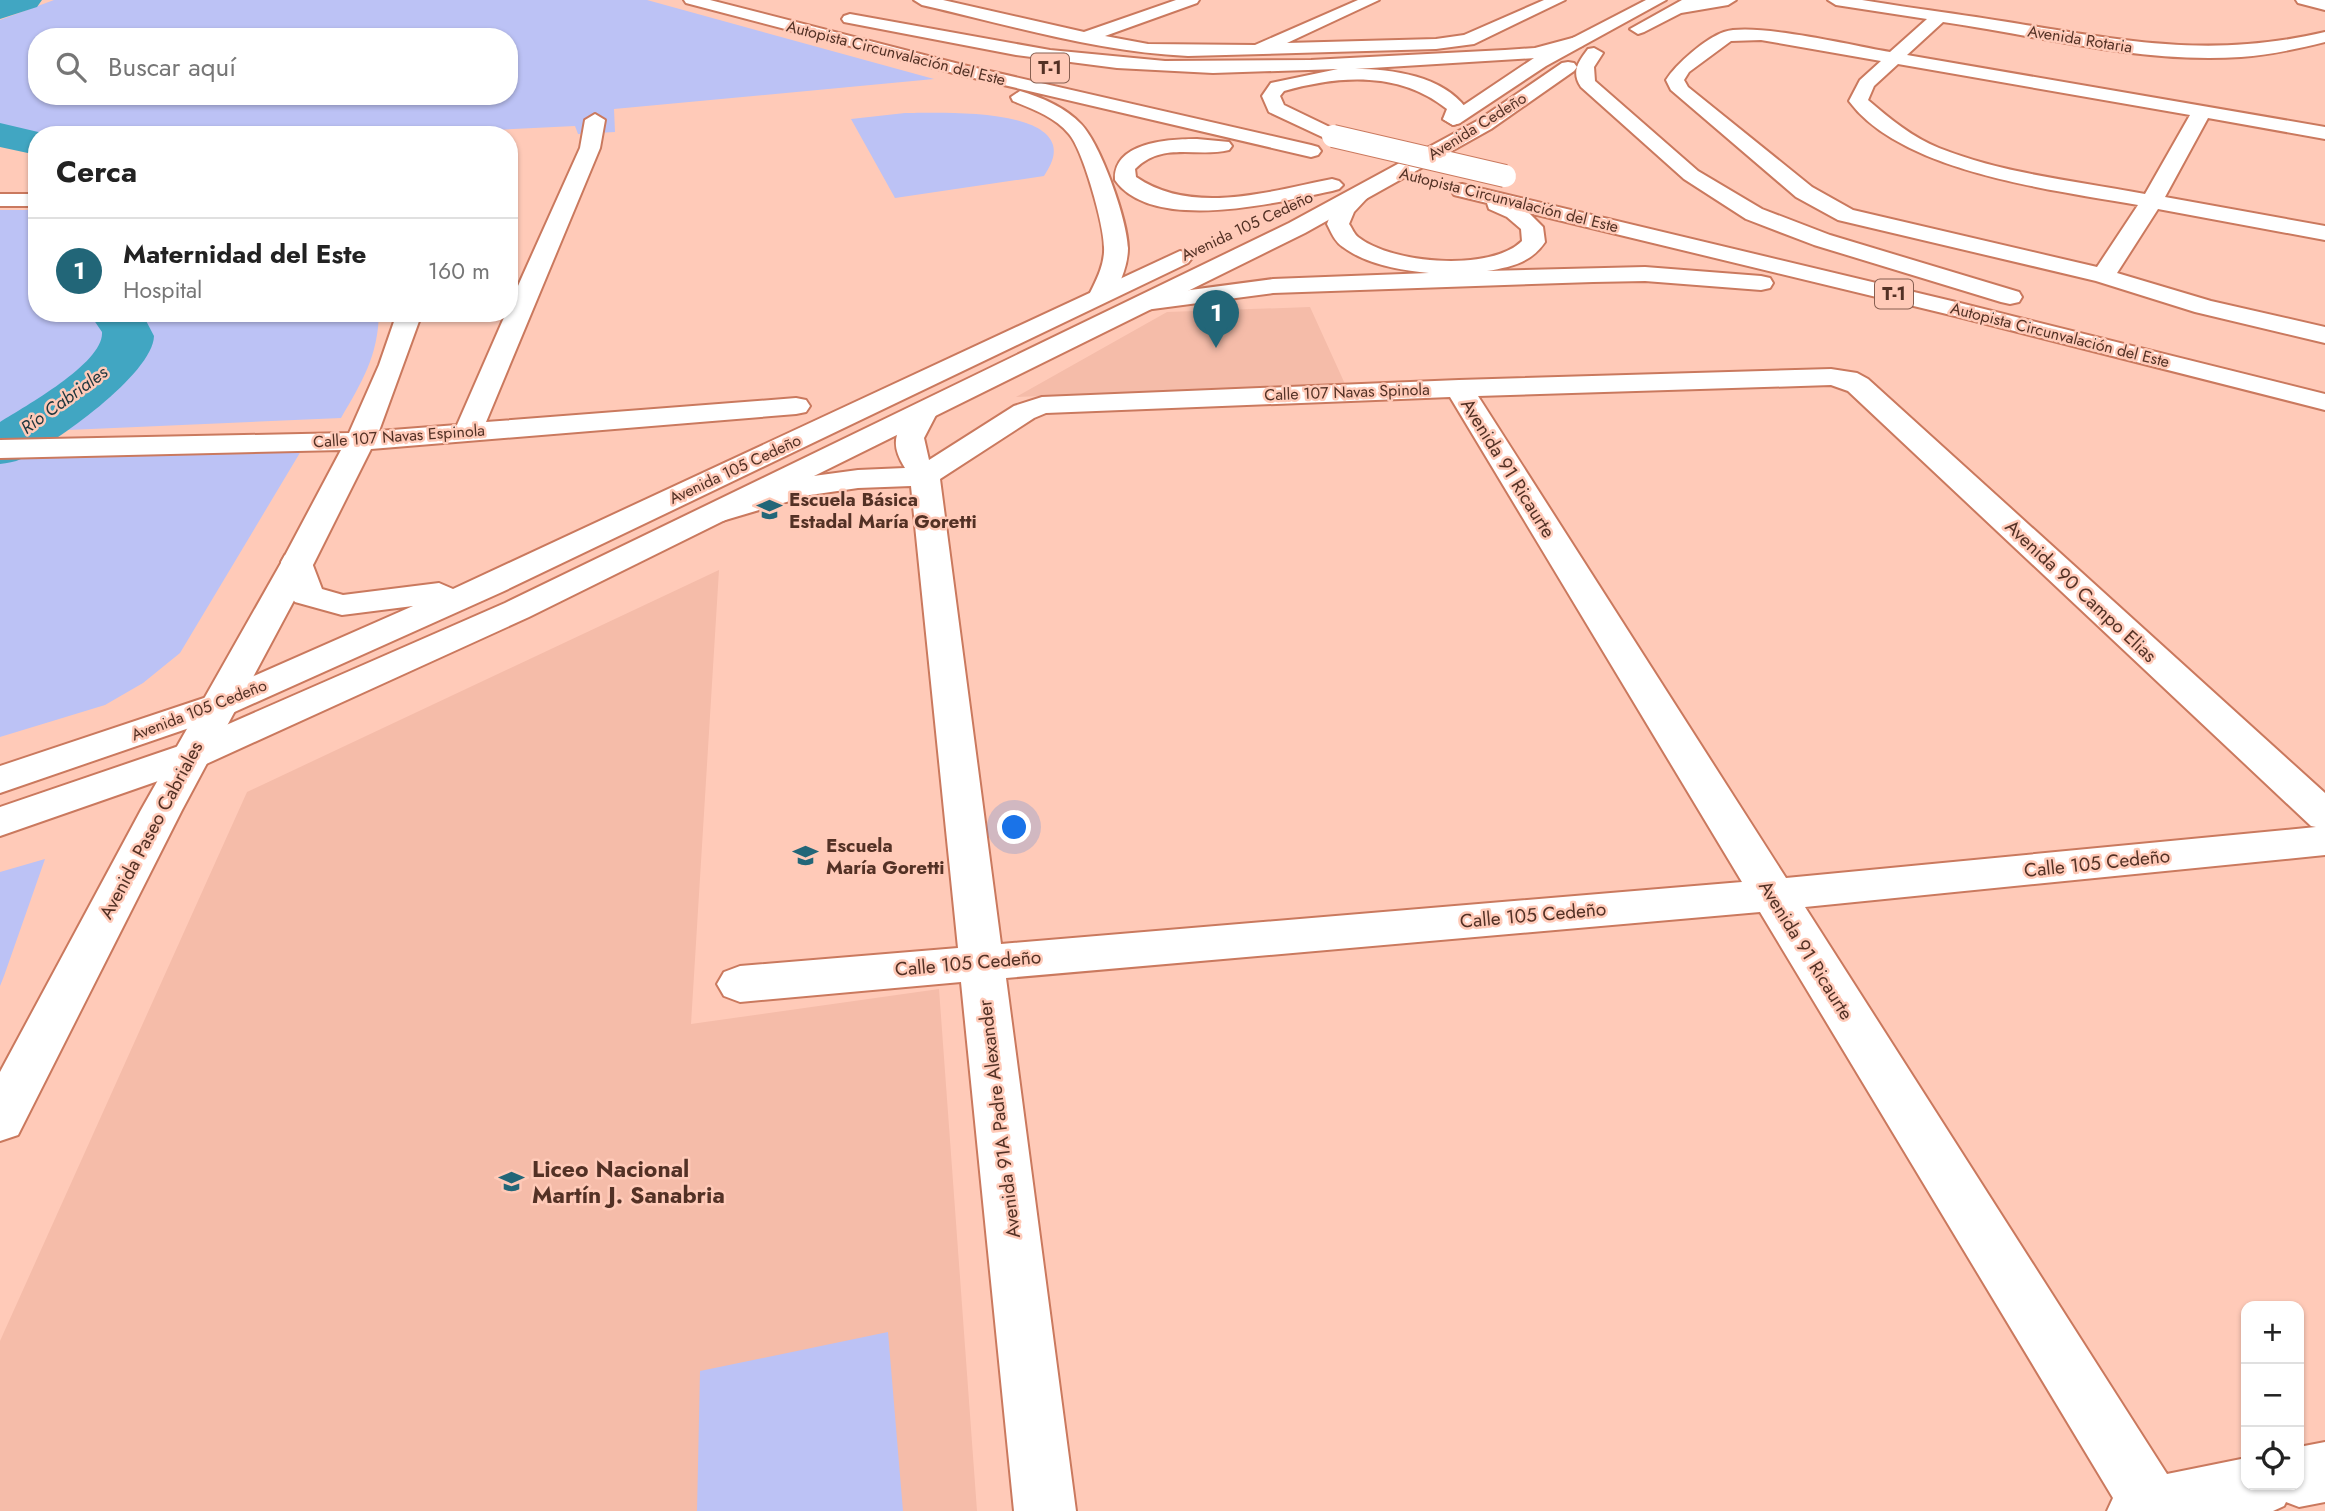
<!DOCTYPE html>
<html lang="es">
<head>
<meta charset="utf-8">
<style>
  :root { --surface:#fff; --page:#f6f6f6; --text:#222; --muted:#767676; --line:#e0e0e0; --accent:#226678 }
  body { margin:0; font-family:Jost,sans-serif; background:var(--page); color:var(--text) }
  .controls { position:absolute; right:21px; bottom:21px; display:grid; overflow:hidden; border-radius:14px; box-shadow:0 2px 5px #0004 }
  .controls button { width:63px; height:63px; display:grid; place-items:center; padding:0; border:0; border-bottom:2px solid var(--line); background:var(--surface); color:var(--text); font:35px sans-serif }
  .you { position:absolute; left:1015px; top:828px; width:24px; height:24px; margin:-18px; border:5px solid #fff; border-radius:50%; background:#1a73e8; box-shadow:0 0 0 10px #1a73e833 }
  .badge { display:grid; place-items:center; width:46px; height:46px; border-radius:50%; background:var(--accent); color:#fff; font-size:23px; font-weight:700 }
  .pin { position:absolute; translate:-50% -58px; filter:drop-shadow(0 2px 4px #0008) }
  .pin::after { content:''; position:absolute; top:37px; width:24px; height:21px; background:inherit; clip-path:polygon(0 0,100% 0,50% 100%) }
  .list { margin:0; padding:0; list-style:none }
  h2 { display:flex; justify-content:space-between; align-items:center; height:91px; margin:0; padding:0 28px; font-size:30px }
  h2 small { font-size:23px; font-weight:400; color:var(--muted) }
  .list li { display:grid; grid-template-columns:46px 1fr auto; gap:21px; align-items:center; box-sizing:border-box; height:105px; padding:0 28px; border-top:2px solid var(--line) }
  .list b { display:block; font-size:26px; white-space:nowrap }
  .list p { margin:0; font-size:23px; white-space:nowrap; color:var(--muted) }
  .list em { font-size:23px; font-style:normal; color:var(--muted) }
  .icon { flex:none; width:38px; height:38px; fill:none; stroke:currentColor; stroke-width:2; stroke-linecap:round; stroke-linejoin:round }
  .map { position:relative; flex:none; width:2325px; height:1511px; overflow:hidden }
  .search { position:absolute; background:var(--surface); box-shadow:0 2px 5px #0004; left:28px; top:28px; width:490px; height:77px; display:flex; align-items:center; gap:18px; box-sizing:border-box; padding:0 24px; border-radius:28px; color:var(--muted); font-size:26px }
  .panel { position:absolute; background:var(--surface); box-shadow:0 2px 5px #0004; left:28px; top:126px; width:490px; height:196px; border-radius:28px }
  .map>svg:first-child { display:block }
  .built { fill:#f5bca9 }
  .green { fill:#bcc2f5; fill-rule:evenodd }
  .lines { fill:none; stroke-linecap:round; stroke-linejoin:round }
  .river { fill:#41a6c2; fill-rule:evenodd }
  .minor-casing { stroke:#ca795e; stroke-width:4 }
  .major-casing { stroke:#ca795e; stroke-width:4 }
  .highway-casing { stroke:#ca795e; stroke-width:4 }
  .minor { fill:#fff; fill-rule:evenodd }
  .major { fill:#fff; fill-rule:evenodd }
  .highway { fill:#fff; fill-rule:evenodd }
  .highway-bridge-casing { stroke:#ca795e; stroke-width:24; stroke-linecap:butt }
  .highway-bridge { stroke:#fff; stroke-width:22 }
  .labels { text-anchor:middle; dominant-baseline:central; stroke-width:5; stroke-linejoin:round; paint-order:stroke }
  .far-street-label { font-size:16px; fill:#533125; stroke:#ffcab8 }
  .shield { fill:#ffcab8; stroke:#875f51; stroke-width:2 }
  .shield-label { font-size:18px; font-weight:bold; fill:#533125 }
  .far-water-label { font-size:18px; font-style:italic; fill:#1f363d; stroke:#ffcab8 }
  .street-label { font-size:19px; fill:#533125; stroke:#ffcab8 }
  .poi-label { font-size:19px; font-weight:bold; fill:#533125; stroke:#ffcab8; text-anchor:start }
  .near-poi-label { font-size:23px; font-weight:bold; fill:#533125; stroke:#ffcab8; text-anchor:start }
</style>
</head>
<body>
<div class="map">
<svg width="2325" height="1511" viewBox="0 0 2325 1511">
  <rect width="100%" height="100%" fill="#ffcab8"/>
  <path class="built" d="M 1310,307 L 1345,384 L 1016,397 L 1167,312 Z
    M 719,570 L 691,1024 L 939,989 L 977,1511 L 0,1511 L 0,1341 L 247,792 Z"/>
  <path class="green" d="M 54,0 L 647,0 L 934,79 L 614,109 L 615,132 L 578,134 L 575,126 L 392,135 L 37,135 L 37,143 L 0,136 L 0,20 ZM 37,37 L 509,37 L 509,96 L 37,96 Z
    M 905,113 C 937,113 1042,108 1053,145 C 1056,157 1050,166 1044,176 L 895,198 L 851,119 Z
    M 0,210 L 37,210 L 37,313 L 379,313 C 378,356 362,382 341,418 L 0,433 Z
    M 304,446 L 180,653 L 143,683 L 105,705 L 0,737 L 0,460 Z
    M 45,859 L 4,976 L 0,986 L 0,872 Z
    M 888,1332 L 903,1511 L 697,1511 L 700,1371 Z"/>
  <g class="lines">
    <path class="river" d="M 0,0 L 42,0 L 37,7 L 0,19 Z
      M 0,123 L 51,135 L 37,135 L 37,155 L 0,147 Z
      M 89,313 L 142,313 L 154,336 C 153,374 54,444 21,459 C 15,462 7,463 0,464 L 0,422 C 25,406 104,363 102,332 Z"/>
    <defs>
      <path id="minor" d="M 914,0 L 943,0 L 1084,32 L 1176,0 L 1199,0 L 1197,3 L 1105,36 L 1148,44 L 1255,45 L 1358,0 L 1379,0 L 1287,43 L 1436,39 L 1464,35 L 1544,0 L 1565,0 L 1474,44 L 1436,49 L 1188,56 C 1098,52 1009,25 922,5 Z
        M 1646,0 L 1666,0 L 1546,66 L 1460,123 L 1453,125 L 1443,119 L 1534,58 Z
        M 1682,0 L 1736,0 L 1728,5 L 1681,13 L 1644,32 L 1638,34 L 1630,29 Z
        M 1828,0 L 1862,0 C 1915,9 1968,15 2020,24 C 2130,42 2214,58 2325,32 L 2325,42 C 2297,49 2270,55 2241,57 C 2142,64 2041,36 1943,22 L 1907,55 L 2325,127 L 2325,139 L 2208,118 L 2165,197 L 2325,226 L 2325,240 L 2158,209 L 2117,273 L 2211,301 L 2325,327 L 2325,343 L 2195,312 L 2096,281 L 1838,220 L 1796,197 L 1671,90 L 1666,80 C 1676,64 1706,38 1724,32 C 1755,22 1854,46 1890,52 L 1927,19 L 1836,5 ZM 1761,40 L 1881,61 L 1860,80 L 1849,101 C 1902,173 2055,190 2138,205 L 2097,267 L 1853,210 L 1812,187 L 1688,87 L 1684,80 L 1689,72 L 1731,41 ZM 1898,64 L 2190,115 L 2145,194 C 2077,181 2004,174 1939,148 C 1913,138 1889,118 1868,100 L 1874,86 Z
        M 2296,0 L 2325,0 L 2325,10 L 2298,3 Z
        M 595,114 L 605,120 L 600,148 L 486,422 L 796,398 L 806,400 L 810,406 L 806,412 L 796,414 L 371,449 L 314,563 L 182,810 L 18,1135 L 0,1141 L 0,1072 L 141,810 L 281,563 L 341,450 L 0,458 L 0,440 L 349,433 L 379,365 L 397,313 L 422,313 L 379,431 L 457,425 L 506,313 L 509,313 L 509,306 L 580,148 L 585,120 Z
        M 0,194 L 37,194 L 37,206 L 0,206 Z
        M 1831,369 L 1857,373 L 1868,379 L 2325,793 L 2325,855 L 1805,907 L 2167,1474 L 2246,1458 L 2246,1485 L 2299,1485 L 2299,1447 L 2325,1442 L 2325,1502 L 2299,1507 L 2286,1502 L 2284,1506 L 2273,1511 L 2107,1511 L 2113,1498 L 1760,912 L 1006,978 L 1076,1511 L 1014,1511 L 961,982 L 740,1002 L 724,996 L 717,984 L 724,972 L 740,966 L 958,948 L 911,486 L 858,488 L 810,495 L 722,521 L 711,519 L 706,512 L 711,505 L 806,477 L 858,470 L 905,468 C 888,441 897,431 913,407 L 923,405 L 933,407 L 937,413 L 924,438 L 929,460 L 1014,406 L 1042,397 L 1459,380 ZM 1831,385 L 1848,391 L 2311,826 L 2316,827 L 1786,878 L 1478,396 ZM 1450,397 L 1742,882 L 1001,944 L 940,479 L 1034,418 L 1046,413 Z"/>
      <path id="major" d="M 1568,62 L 1574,63 L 1577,67 L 1574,71 L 1491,129 L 1305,233 L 529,617 L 204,765 L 0,836 L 0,807 L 176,747 L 505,603 L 1289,223 L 1477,121 L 1562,63 Z
        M 1180,251 L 1188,253 L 1192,258 L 1188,263 L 502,592 L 230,714 L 0,793 L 0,766 L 204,698 L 413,606 L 342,615 L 295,602 L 290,595 L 281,562 L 285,555 L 297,552 L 309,555 L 322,589 L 343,595 L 439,583 L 453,589 Z"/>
      <path id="highway" d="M 684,0 L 710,0 L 963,65 L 1311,145 L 1318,147 L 1321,151 L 1318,155 L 1311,157 L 961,75 L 686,3 Z
        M 850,14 L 1050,50 L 1165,61 L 1311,60 L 1505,50 L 1535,48 L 1576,37 L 1584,42 L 1582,46 L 1536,58 L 1355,69 C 1393,69 1442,76 1466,108 L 1460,123 L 1453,125 L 1443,119 L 1447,109 C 1400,71 1339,75 1284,91 L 1280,96 L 1284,105 L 1340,132 L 1343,136 L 1340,140 L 1333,142 L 1269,112 L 1262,96 L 1271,83 L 1338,69 L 1213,73 L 1117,68 L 1016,55 L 844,22 L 842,19 L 844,16 Z
        M 1594,48 L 1603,53 L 1594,67 L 1595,81 L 1698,171 L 1762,209 L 1830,235 L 2019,292 L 2022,297 L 2019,302 L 2010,304 L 2001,302 L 1814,245 L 1746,219 L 1684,179 L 1581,87 C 1571,72 1578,62 1588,49 Z
        M 1020,91 C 1041,97 1066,108 1081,124 C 1101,145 1127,219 1128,248 C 1128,265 1120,285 1111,298 L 1102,300 L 1093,298 L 1090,293 C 1097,279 1105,263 1104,247 C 1104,225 1083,150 1069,134 C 1055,117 1033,109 1013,101 L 1011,97 Z
        M 1197,139 L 1229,142 L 1232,146 L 1229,150 C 1196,158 1163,141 1135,169 L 1136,177 C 1193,216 1270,191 1332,179 L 1339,181 L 1343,185 L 1339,189 L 1332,191 C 1279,202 1153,234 1115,180 C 1113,142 1169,139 1197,139 Z
        M 1462,184 L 1960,303 L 2325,394 L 2325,410 L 1955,316 L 1529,213 L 1543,227 L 1545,242 C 1531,263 1510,267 1487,271 L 1645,267 L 1761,276 L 1770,278 L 1773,283 L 1770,288 L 1761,290 L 1645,281 L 1593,282 L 1273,293 L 1145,310 L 1136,308 L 1133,303 L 1136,298 L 1145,296 L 1273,279 L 1429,273 C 1401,270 1367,265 1343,247 C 1335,242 1331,232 1327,224 C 1334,207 1345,186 1366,191 L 1369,196 L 1354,212 L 1349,224 C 1352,228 1354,234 1358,237 C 1392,264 1491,272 1522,241 L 1521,229 L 1507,217 L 1489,209 L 1487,203 L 1454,195 L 1451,190 L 1454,185 Z"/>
    </defs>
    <use href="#minor" class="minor-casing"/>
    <use href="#major" class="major-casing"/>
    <use href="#highway" class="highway-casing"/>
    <use href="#minor" class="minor"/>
    <use href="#major" class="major"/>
    <use href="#highway" class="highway"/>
    <defs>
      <path id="highway-bridge" d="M 1333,136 L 1505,176"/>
    </defs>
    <use href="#highway-bridge" class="highway-bridge-casing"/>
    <use href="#highway-bridge" class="highway-bridge"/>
  </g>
  <defs>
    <symbol id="school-bare" viewBox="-9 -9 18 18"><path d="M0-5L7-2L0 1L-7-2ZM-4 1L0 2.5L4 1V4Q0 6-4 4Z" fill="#226678" stroke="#ffcab8" stroke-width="2.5" paint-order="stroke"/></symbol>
    <symbol id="university-bare" viewBox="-9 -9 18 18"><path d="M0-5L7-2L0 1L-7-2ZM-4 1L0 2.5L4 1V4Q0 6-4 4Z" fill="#226678" stroke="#ffcab8" stroke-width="2.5" paint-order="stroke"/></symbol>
  </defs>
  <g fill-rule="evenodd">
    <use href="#school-bare" x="752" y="492" width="35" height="35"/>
    <use href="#school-bare" x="788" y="838" width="35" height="35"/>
    <use href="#university-bare" x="494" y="1164" width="35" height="35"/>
  </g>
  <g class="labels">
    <g class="far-street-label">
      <text transform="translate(2080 39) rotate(9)">Avenida Rotaria</text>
      <text transform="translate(896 53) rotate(14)">Autopista Circunvalación del Este</text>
      <text transform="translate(1477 126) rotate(-32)">Avenida Cedeño</text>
      <text transform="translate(1509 200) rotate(14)">Autopista Circunvalación del Este</text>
      <text transform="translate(1247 226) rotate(-25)">Avenida 105 Cedeño</text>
      <text transform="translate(2060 335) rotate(14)">Autopista Circunvalación del Este</text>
      <text transform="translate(1347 392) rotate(-2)">Calle 107 Navas Spinola</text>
      <text transform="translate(399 436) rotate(-4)">Calle 107 Navas Espinola</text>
      <text transform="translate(735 469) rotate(-25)">Avenida 105 Cedeño</text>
      <text transform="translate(199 710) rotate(-21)">Avenida 105 Cedeño</text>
    </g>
    <g class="shield">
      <rect x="1031" y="53.5" width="38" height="29" rx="5"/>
      <rect x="1875" y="279.5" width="38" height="29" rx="5"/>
    </g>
    <g class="shield-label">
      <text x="1050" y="68">T-1</text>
      <text x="1894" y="294">T-1</text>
    </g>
    <g class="far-water-label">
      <text transform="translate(64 400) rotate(-36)">Río Cabriales</text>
    </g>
    <g class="street-label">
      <text transform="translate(1508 468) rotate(58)">Avenida 91 Ricaurte</text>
      <text transform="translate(2081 591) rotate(43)">Avenida 90 Campo Elias</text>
      <text transform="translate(151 830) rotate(-62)">Avenida Paseo Cabriales</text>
      <text transform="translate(2097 863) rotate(-6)">Calle 105 Cedeño</text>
      <text transform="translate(1533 915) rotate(-5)">Calle 105 Cedeño</text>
      <text transform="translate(1806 950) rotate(58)">Avenida 91 Ricaurte</text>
      <text transform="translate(968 963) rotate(-5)">Calle 105 Cedeño</text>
      <text transform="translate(999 1119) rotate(-97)">Avenida 91A Padre Alexander</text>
    </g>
    <g class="poi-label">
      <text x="789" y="499">Escuela Básica<tspan x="789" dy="22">Estadal María Goretti</tspan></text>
      <text x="826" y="845">Escuela<tspan x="826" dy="22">María Goretti</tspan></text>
    </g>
    <g class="near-poi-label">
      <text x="532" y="1169">Liceo Nacional<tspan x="532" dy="26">Martín J. Sanabria</tspan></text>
    </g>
  </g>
</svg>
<div class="controls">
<button>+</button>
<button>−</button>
<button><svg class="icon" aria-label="locate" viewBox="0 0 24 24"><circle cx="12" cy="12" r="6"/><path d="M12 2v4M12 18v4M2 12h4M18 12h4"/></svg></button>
</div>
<div class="you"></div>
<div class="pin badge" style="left:1216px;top:348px">1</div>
<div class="search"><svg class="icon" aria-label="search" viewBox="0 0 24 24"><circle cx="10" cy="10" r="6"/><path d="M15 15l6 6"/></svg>Buscar aquí</div>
<section class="panel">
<h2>Cerca<small></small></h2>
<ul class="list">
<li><span class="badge">1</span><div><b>Maternidad del Este</b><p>Hospital</p></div><em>160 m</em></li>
</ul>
</section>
</div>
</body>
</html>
